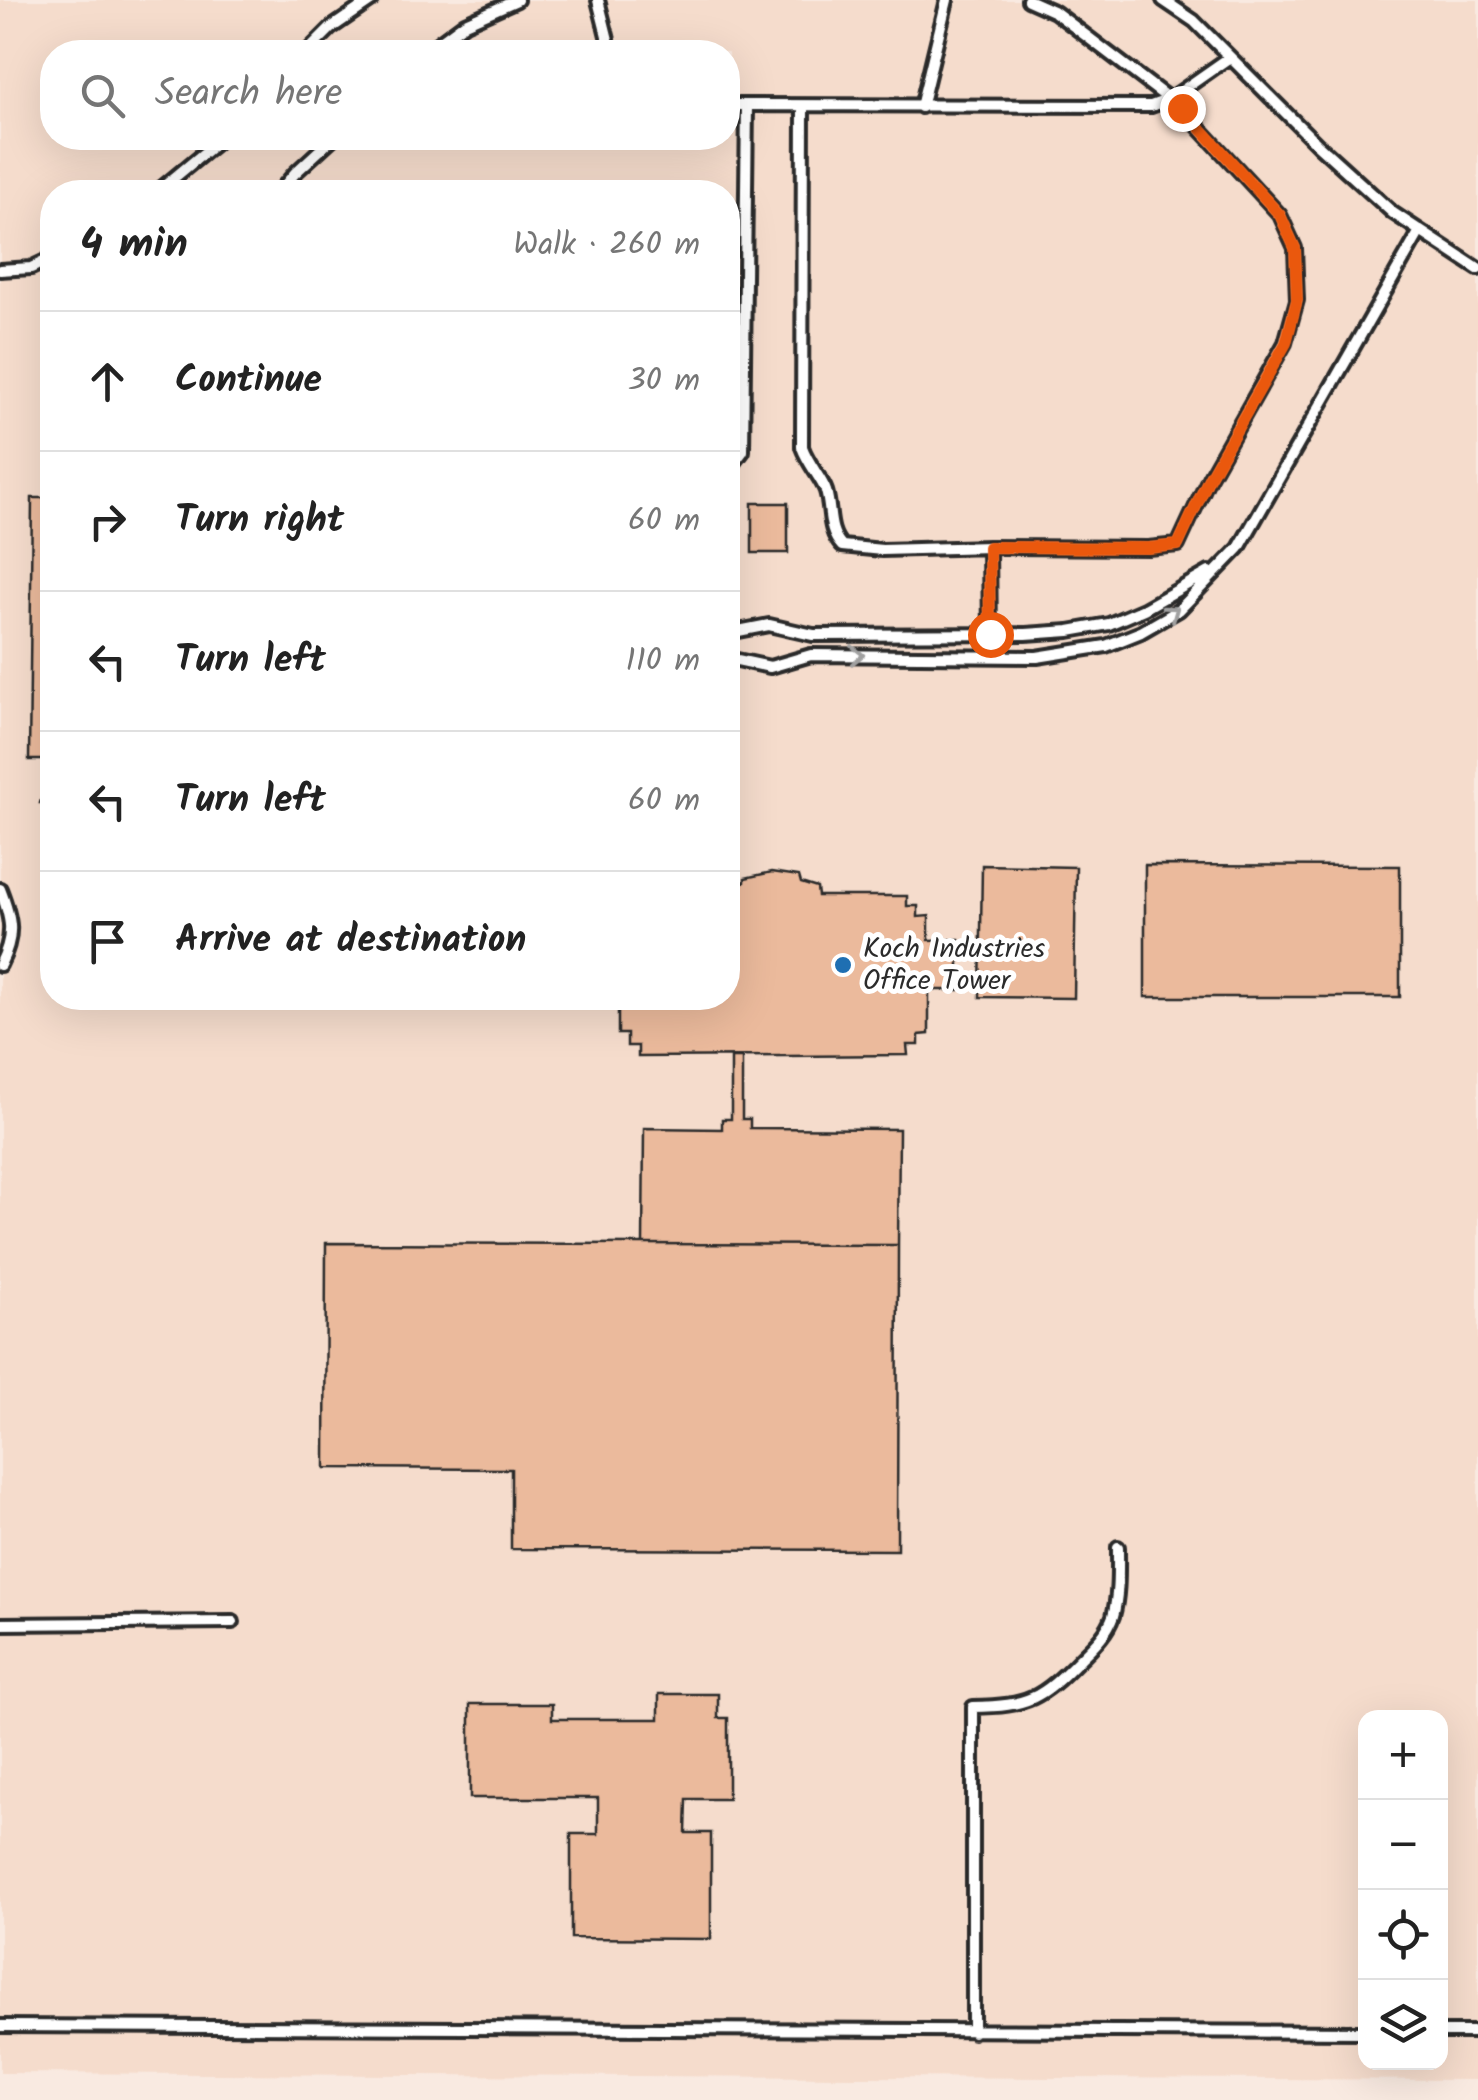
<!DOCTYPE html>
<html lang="en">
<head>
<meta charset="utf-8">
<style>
  :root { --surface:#fff; --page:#f2f2f2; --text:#222; --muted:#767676; --line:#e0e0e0 }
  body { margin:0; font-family:Kalam,sans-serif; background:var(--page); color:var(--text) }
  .controls { position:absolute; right:30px; bottom:30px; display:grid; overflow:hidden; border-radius:20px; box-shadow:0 10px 40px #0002 }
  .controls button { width:90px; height:90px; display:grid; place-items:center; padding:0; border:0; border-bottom:2px solid var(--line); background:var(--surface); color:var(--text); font:50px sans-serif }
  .stop { position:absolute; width:30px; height:30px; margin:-22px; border:8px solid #ea580c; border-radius:50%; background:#fff }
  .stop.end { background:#ea580c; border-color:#fff; box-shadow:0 2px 10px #0008 }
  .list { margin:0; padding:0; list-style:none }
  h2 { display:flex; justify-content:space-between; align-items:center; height:130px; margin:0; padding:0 40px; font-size:42px }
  h2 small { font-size:32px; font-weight:400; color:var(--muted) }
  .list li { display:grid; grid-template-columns:65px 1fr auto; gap:30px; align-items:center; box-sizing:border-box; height:140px; padding:0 40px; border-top:2px solid var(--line) }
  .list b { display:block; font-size:38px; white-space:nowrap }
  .list em { font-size:32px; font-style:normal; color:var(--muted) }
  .icon { flex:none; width:55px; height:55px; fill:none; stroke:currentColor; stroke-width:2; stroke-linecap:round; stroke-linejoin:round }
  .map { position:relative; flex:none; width:1478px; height:2100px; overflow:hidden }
  .search { position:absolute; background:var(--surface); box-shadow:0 10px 40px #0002; left:40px; top:40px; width:700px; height:110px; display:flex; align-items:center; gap:25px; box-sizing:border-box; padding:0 35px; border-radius:40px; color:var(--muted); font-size:38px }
  .panel { position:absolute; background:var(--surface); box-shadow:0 10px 40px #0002; left:40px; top:180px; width:700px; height:830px; border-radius:40px }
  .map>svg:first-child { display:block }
  .built { fill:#f5dccc; fill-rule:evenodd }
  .building { fill:#ebba9c; stroke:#2b2b2b; stroke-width:2.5 }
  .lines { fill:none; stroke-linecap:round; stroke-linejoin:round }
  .lane-casing { stroke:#2b2b2b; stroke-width:18 }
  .lane { stroke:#fff; stroke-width:10 }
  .oneway { stroke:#a0a0a0 }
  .route { stroke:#ea580c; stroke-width:12 }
  .poi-dot { fill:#1f6fb2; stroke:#fff; stroke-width:4 }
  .labels { text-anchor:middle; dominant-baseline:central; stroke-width:10; stroke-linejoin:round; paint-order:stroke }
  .poi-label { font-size:28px; fill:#2b2b2b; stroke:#fff; text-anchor:start }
</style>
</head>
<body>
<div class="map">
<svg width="1478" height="2100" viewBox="0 0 1478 2100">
  <rect width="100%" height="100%" fill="#f9eae1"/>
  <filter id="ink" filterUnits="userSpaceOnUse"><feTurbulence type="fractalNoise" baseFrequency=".01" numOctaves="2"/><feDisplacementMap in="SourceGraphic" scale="20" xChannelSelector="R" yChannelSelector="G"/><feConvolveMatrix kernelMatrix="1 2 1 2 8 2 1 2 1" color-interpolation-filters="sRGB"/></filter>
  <g filter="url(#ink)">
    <path class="built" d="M 0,0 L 1478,0 L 1478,2080 L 0,2073 ZM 52,52 L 728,52 L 728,138 L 52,138 ZM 52,192 L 728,192 L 728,998 L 52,998 ZM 1366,1718 L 1440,1718 L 1440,2062 L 1366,2062 Z"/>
    <path class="building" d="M 32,498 L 52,498 L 52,803 L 40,803 L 52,760 L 29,760 Z
      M 752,503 L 788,503 L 788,553 L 752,553 Z
      M 982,865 L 1076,867 L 1074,998 L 980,997 Z
      M 1145,865 L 1400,866 L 1400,997 L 1145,997 Z
      M 772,872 L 799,876 L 801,883 L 817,888 L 818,896 L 907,896 L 907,906 L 918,906 L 918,917 L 929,916 L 929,940 L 959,939 L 959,990 L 929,990 L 929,1034 L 919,1035 L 919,1045 L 907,1045 L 908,1055 L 638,1057 L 638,1046 L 627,1046 L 627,1034 L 618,1034 L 618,998 L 728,998 L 728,897 L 734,897 L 734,888 L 745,882 L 745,878 Z
      M 430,998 L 554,998 L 554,999 L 430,999 Z
      M 731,1058 L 742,1058 L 742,1119 L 750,1119 L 750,1128 L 899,1129 L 898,1245 L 643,1244 L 644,1128 L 722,1129 L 722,1119 L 731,1119 Z
      M 326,1243 L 898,1245 L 897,1550 L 511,1549 L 511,1469 L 325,1468 Z
      M 659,1694 L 718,1694 L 718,1718 L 728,1718 L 728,1799 L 687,1799 L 686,1833 L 711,1833 L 711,1939 L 571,1938 L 571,1834 L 598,1834 L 598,1798 L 470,1798 L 470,1704 L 552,1704 L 552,1719 L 659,1719 Z"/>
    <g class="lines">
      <defs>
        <path id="lane" d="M 598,0 L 611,52
          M 1163,0 L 1194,21 L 1318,145 L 1393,213 L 1478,269
          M 307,52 L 331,28 L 372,0
          M 426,52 L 465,23 L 517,0
          M 728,105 L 1151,106 L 1170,99 L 1230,57
          M 803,106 L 802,447 C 808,464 822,479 826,491 C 832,511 827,530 842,546 L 882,550 L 989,547
          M 921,107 L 947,0
          M 157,192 L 222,138
          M 279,192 L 295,173 L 333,138
          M 0,270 L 31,268 L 52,258
          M 728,471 L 743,451 L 747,105
          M 728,633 L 769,625 L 813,635 L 1026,634 L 1069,631 L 1109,624 L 1144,609 L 1209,572
          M 990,635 L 989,547 L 1148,548 L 1178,545 L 1209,478 L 1285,343 L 1297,300 L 1295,248 L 1280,215 L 1182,109 L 1055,12 L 1028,0
          M 728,658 L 770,667 L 811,655 L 1037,657 L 1106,646 L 1141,632 L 1179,610 L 1239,548 L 1420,231
          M 0,889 C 12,920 15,935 0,965
          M 0,1624 L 233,1622
          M 0,2026 L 1366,2032
          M 973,2032 L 973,1707 C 1029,1706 1041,1699 1080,1659 C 1092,1647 1107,1634 1113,1616 C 1119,1595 1118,1570 1118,1547
          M 1440,2032 L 1478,2032"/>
      </defs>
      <use href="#lane" class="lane-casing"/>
      <use href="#lane" class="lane"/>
    </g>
    <defs><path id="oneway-chevron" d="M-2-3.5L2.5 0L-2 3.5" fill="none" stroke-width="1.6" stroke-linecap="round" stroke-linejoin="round" transform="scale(2.5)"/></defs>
    <g class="oneway">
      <use href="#oneway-chevron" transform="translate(1172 612) rotate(-36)"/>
      <use href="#oneway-chevron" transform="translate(857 655)"/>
    </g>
  </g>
  <g class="lines" filter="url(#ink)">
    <path class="route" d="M 990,634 L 989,547 L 1148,548 L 1178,545 L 1209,478 L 1286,343 L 1297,300 L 1295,248 L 1280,215 L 1182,108"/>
  </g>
  <circle class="poi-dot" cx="843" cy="965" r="10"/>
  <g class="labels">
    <g class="poi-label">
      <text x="863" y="949">Koch Industries<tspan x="863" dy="32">Office Tower</tspan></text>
    </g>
  </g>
</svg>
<div class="controls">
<button>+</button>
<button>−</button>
<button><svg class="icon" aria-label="locate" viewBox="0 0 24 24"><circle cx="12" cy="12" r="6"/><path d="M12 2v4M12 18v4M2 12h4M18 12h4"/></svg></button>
<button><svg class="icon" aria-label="layers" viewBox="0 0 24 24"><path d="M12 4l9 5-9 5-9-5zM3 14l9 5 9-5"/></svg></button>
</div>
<div class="stop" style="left:990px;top:634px"></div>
<div class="stop end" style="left:1182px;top:108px"></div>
<div class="search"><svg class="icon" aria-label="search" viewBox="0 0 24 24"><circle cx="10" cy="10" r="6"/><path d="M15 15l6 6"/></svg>Search here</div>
<section class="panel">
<h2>4 min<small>Walk · 260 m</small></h2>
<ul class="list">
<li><svg class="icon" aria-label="ahead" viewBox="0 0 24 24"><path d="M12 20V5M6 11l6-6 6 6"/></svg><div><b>Continue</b></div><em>30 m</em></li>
<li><svg class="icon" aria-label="right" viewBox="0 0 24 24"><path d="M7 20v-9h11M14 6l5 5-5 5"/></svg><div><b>Turn right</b></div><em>60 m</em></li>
<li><svg class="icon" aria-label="left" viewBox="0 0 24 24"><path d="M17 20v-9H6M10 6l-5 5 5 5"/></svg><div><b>Turn left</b></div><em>110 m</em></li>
<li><svg class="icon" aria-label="left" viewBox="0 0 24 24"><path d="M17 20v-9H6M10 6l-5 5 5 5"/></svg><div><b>Turn left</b></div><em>60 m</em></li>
<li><svg class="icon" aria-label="arrive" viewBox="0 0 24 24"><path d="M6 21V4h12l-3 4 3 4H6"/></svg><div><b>Arrive at destination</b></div></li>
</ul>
</section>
</div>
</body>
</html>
